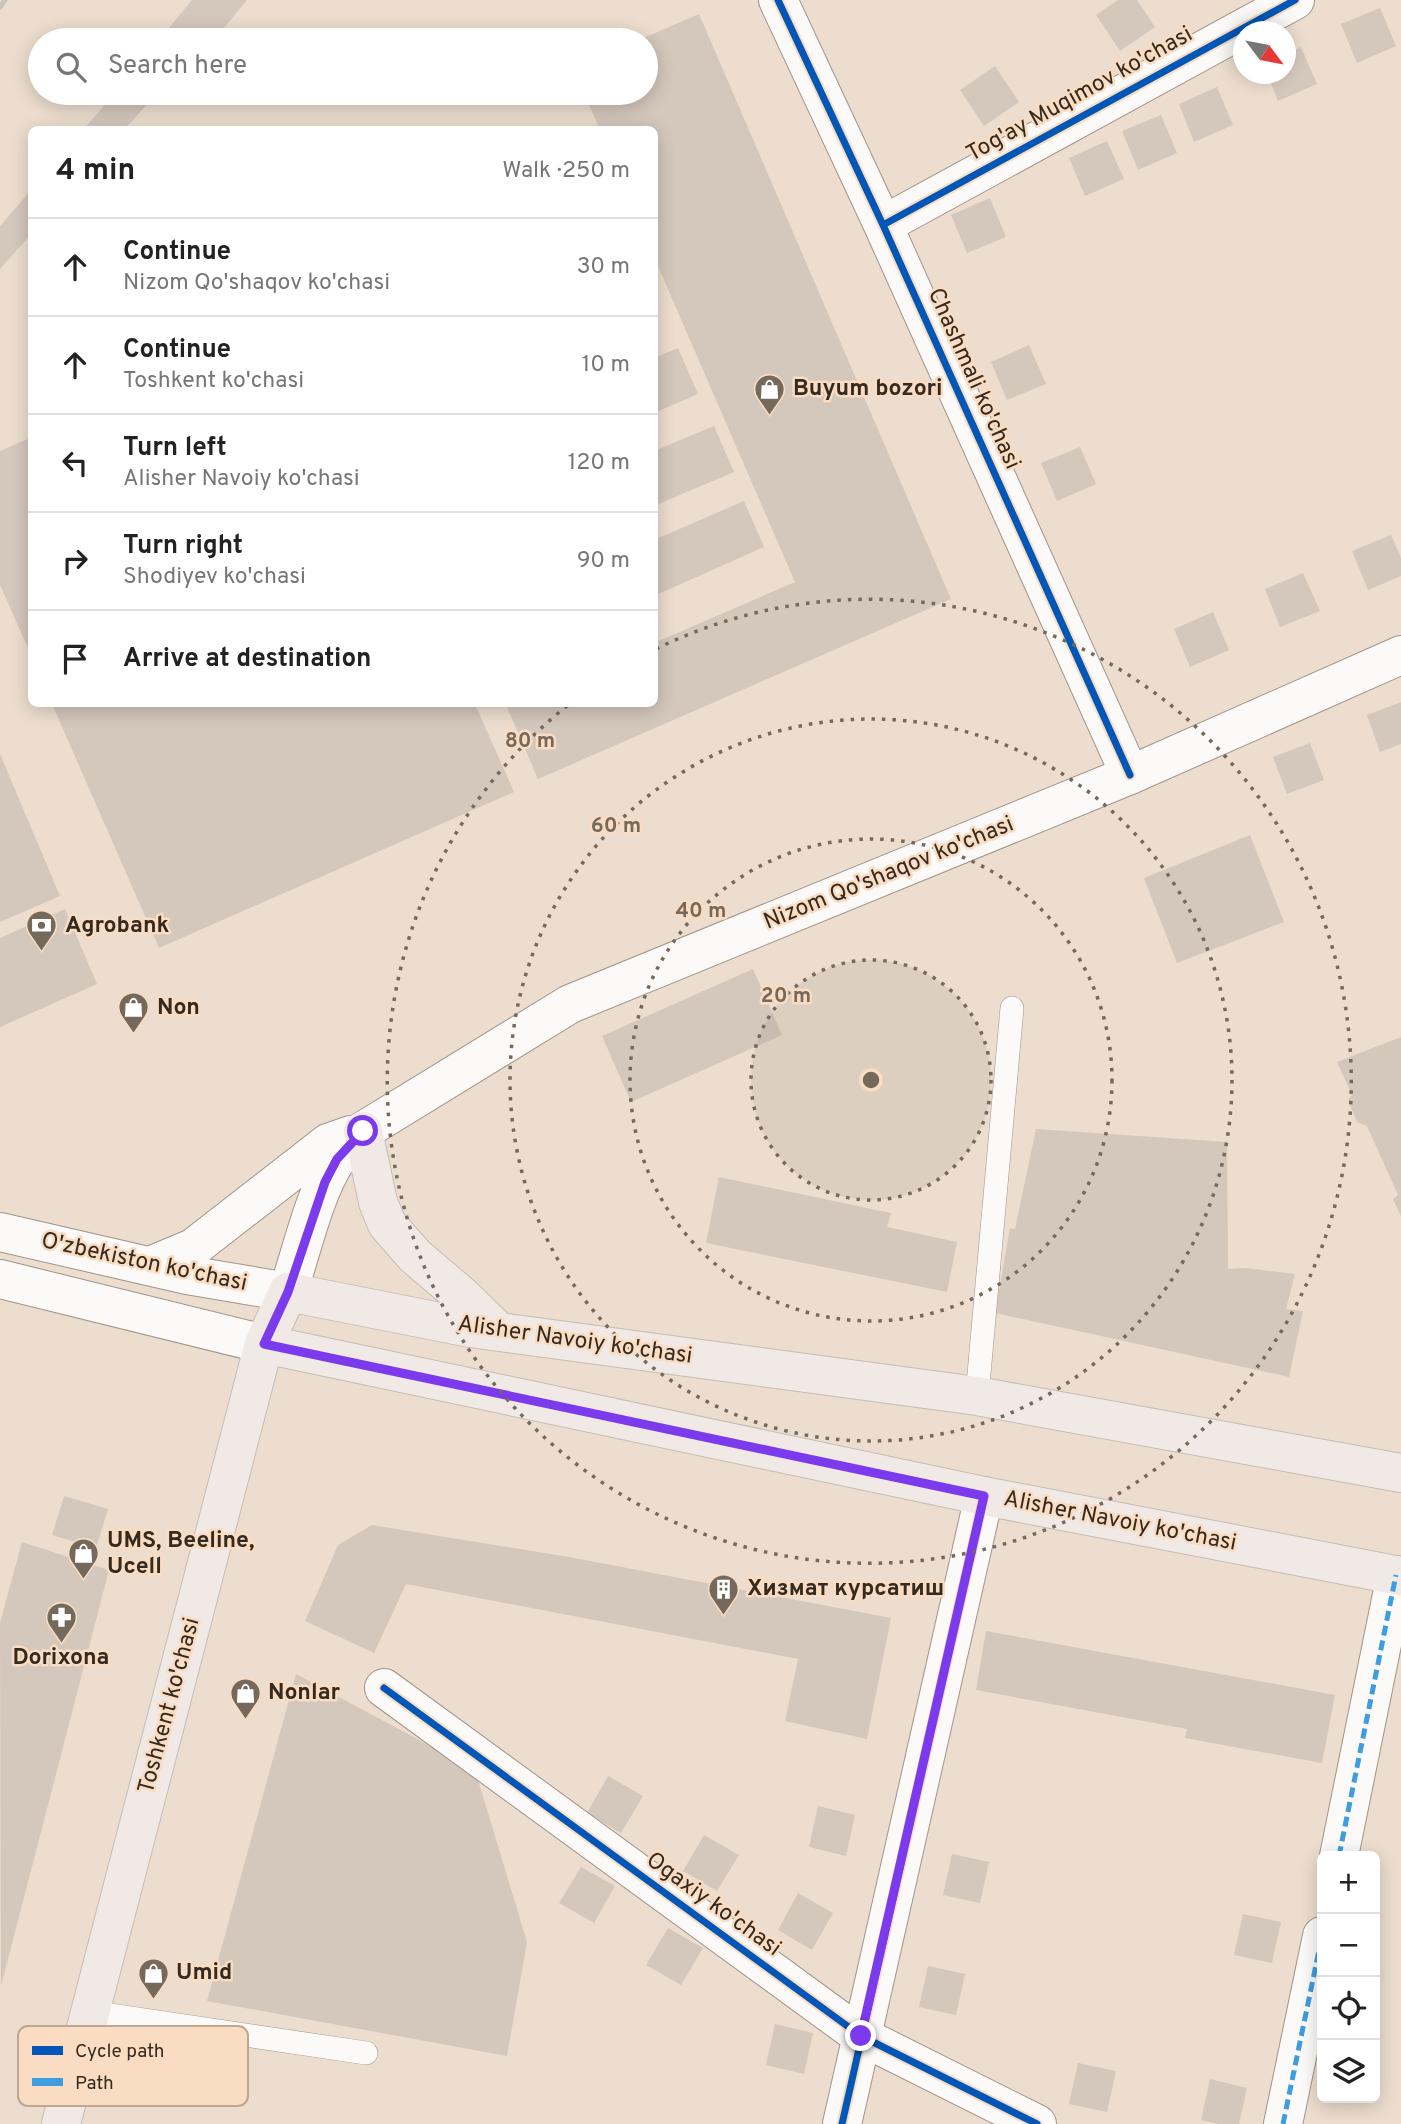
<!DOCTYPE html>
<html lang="en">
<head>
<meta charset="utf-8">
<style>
  :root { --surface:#fff; --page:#f2f2f2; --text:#222; --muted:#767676; --line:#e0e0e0 }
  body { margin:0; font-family:Overpass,sans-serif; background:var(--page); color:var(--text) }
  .controls { position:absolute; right:21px; bottom:21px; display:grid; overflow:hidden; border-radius:10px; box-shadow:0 4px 18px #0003 }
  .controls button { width:63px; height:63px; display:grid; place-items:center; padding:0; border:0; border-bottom:2px solid var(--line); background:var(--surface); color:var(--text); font:35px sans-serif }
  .compass { position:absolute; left:1233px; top:21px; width:63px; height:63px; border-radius:50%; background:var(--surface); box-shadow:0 4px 18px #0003; rotate:122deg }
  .stop { position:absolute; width:21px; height:21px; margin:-16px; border:5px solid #7c3aed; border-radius:50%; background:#fff }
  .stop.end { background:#7c3aed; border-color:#fff; box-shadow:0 2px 7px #0008 }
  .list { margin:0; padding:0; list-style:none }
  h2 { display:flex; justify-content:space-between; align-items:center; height:91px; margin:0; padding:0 28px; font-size:30px }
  h2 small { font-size:23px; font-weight:400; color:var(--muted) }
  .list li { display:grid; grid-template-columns:46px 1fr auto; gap:21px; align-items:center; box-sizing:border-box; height:98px; padding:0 28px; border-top:2px solid var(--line) }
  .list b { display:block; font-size:26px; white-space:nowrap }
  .list p { margin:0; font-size:23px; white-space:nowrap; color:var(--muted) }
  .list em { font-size:23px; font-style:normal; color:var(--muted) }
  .icon { flex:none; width:38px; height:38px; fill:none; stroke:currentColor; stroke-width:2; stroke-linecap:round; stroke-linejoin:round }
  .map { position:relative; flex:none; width:1401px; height:2124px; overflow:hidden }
  .search { position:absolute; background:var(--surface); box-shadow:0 4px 18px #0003; left:28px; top:28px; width:630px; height:77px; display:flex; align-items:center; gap:18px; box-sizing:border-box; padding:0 24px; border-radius:38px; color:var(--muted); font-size:26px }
  .panel { position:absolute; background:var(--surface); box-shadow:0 4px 18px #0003; left:28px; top:126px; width:630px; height:581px; border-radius:10px }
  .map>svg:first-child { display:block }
  .building { fill:#d4c7bc }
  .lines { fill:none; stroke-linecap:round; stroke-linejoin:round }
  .service-casing { stroke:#a09489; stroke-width:24 }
  .minor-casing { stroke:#a09489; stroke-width:40 }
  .secondary-casing { stroke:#a09489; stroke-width:40 }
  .primary-casing { stroke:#c4bdb4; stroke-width:40 }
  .service { stroke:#fcfaf8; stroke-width:23 }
  .minor { stroke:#fcfaf8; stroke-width:38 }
  .secondary { stroke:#fcfaf8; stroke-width:38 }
  .primary { stroke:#f1e9e6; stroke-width:38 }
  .rail { stroke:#c8c4c0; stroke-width:5 }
  .quiet { stroke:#3e9ce0; stroke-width:5; stroke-dasharray:10 5; stroke-linecap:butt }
  .cycleway-casing { stroke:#f9dcc1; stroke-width:11 }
  .cycleway { stroke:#0057b8; stroke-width:7 }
  .route { stroke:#7c3aed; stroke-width:9 }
  .ring { fill:none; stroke:#75695c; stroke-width:3.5; stroke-dasharray:3.5 7 }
  .labels { text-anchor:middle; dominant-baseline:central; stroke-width:5; stroke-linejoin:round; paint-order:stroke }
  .street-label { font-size:23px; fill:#352a1f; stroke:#f9dcc1 }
  .poi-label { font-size:23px; font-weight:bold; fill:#352a1f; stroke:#f9dcc1; text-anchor:start }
  .key { fill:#f9dcc1; stroke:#bea790; stroke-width:2 }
  .key-label { font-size:19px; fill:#352a1f }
  .centre { fill:#75695c; stroke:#f9dcc1; stroke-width:3.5 }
  .ring-label { font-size:21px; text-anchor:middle; font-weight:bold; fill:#75695c; stroke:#f9dcc1; stroke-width:5; stroke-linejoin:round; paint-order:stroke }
</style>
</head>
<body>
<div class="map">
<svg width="1401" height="2124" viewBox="0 0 1401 2124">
  <rect width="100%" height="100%" fill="#ecddce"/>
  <path class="building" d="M 192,0 L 247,0 L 214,40 L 159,40 Z
    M 1118,0 L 1137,0 L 1155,27 L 1120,51 L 1096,15 Z
    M 1380,8 L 1396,46 L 1357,63 L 1341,24 Z
    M 699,14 L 951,599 L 538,779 L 507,707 L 515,704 L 654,704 L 654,643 L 795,582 L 654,257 L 654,130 L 600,130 L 584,93 L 646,93 L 646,40 L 639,40 Z
    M 1301,47 L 1317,84 L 1278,101 L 1267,74 L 1286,74 L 1286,53 Z
    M 995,66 L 1019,102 L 984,126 L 960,90 Z
    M 1217,87 L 1233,125 L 1194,142 L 1179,104 Z
    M 115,93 L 157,93 L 124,130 L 83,130 Z
    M 1161,115 L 1177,153 L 1138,170 L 1122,131 Z
    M 1107,141 L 1124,179 L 1085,196 L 1069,158 Z
    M 32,189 L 32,233 L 0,269 L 0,226 Z
    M 990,198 L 1006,237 L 967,253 L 951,215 Z
    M 1029,345 L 1046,384 L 1007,400 L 991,362 Z
    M 678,348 L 698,394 L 654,413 L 654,358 Z
    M 714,426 L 734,472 L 654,506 L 654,451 Z
    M 32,437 L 32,657 L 0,585 L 0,451 Z
    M 1080,447 L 1096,484 L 1057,501 L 1041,463 Z
    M 744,501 L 764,547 L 654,596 L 654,540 Z
    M 1391,535 L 1401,558 L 1401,576 L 1368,590 L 1352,551 Z
    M 1303,573 L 1320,611 L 1280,627 L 1265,589 Z
    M 1213,612 L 1229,650 L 1190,667 L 1174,629 Z
    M 1401,702 L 1401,744 L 1380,752 L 1367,715 Z
    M 52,704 L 475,704 L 514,792 L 159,948 Z
    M 1310,743 L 1324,780 L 1287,794 L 1273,757 Z
    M 0,754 L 60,896 L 0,922 Z
    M 1250,835 L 1284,922 L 1177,963 L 1144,878 Z
    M 65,909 L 97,984 L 0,1027 L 0,938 Z
    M 753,969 L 782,1035 L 631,1102 L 602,1036 Z
    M 1401,1037 L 1401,1216 L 1393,1199 L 1398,1195 L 1367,1126 L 1357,1122 L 1348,1100 L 1352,1095 L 1337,1062 Z
    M 1036,1129 L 1227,1142 L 1228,1269 L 1245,1268 L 1295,1274 L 1286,1309 L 1303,1311 L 1289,1377 L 995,1313 L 1010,1228 L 1015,1229 Z
    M 719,1177 L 891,1213 L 887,1227 L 957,1242 L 947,1292 L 706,1243 Z
    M 64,1496 L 108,1509 L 96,1548 L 52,1535 Z
    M 372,1525 L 569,1557 L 891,1618 L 867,1739 L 785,1721 L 798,1659 L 406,1584 L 374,1653 L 305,1621 L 338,1545 Z
    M 22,1542 L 109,1570 L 1,1986 L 0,1623 Z
    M 986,1631 L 1335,1695 L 1322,1763 L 1185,1738 L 1187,1729 L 976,1690 Z
    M 296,1674 L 475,1770 L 527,1942 L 507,2056 L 207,2001 Z
    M 608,1776 L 643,1796 L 621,1833 L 587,1813 Z
    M 818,1806 L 855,1815 L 846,1856 L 809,1847 Z
    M 704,1835 L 739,1855 L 717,1891 L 683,1871 Z
    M 952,1854 L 989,1862 L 980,1903 L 943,1895 Z
    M 581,1867 L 615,1886 L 594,1923 L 559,1903 Z
    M 798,1893 L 833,1913 L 812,1950 L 778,1930 Z
    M 1243,1914 L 1281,1922 L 1272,1963 L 1234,1955 Z
    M 668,1928 L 703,1948 L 681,1985 L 646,1965 Z
    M 928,1966 L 965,1974 L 956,2015 L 919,2007 Z
    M 775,2024 L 813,2033 L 804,2074 L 766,2065 Z
    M 1078,2063 L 1116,2071 L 1107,2112 L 1069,2104 Z
    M 1210,2079 L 1247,2088 L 1239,2124 L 1218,2124 L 1201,2120 Z"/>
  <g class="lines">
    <defs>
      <path id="service" d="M 977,1396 L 1012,1008
        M 90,2012 L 366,2053"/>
      <path id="minor" d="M 778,0 L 883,225 L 1130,775
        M 883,225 L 1295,0
        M 384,1688 L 861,2036 L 1037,2124
        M 1339,1856 L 1396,1575
        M 842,2124 L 984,1496
        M 1283,2124 L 1322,1936"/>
      <path id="secondary" d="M 0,1232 L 187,1275 L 288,1292 C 301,1253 315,1191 337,1159 C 344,1148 354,1139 363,1131 L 570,1004 L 1130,775 L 1401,655
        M 150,1266 L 193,1248 L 328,1143 L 351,1135
        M 0,1279 L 264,1344"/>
      <path id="primary" d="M 363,1131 L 378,1202 L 387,1224 L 415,1256 L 462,1296 L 497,1330
        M 264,1344 L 984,1496 L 1401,1576
        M 61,2124 L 264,1344 L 288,1292 L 470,1328 L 977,1396 L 1401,1473"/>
    </defs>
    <use href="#service" class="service-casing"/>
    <use href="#minor" class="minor-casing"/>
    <use href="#secondary" class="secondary-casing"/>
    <use href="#primary" class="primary-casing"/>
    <use href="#service" class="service"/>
    <use href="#minor" class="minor"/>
    <use href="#secondary" class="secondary"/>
    <use href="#primary" class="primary"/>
    <path class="rail" d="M 0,7 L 5,0"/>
    <path class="quiet" d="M 1339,1856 L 1396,1575
      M 1283,2124 L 1322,1936"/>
    <defs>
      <path id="cycleway" d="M 778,0 L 883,225 L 1130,775
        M 883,225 L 1295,0
        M 384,1688 L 861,2036 L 1037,2124
        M 842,2124 L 984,1496"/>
    </defs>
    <use href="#cycleway" class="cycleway-casing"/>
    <use href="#cycleway" class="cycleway"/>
  </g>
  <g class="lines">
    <path class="route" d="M 363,1131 L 337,1159 L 325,1182 L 288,1292 L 264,1344 L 984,1496 L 861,2036"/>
  </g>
  <circle cx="871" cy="1080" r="120" fill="#75695c" fill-opacity=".12"/>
  <g class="ring">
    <circle cx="871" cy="1080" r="120"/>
    <circle cx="871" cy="1080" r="241"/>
    <circle cx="871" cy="1080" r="361"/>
    <path d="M656 649A482 482 0 1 1 568 705"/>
  </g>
  <defs>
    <symbol id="shop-pin" viewBox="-11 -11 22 30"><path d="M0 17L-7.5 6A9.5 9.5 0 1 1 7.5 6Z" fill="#75695c" stroke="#f9dcc1"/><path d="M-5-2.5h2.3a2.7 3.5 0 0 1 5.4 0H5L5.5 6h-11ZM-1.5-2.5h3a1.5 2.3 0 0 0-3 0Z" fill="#fff"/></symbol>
    <symbol id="bank-pin" viewBox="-11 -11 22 30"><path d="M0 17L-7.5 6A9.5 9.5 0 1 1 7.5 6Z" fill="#75695c" stroke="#f9dcc1"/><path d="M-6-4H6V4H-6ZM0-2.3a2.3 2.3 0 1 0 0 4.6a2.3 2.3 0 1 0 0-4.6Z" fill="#fff"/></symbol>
    <symbol id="building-pin" viewBox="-11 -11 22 30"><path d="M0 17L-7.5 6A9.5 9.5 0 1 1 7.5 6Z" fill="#75695c" stroke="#f9dcc1"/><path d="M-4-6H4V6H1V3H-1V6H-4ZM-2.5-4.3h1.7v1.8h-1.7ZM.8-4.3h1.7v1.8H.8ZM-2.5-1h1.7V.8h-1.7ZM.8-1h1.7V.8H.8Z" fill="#fff"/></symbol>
    <symbol id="pharmacy-pin" viewBox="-11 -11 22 30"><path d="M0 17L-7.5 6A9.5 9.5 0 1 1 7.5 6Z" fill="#75695c" stroke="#f9dcc1"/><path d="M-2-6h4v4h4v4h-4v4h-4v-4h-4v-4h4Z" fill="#fff"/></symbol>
  </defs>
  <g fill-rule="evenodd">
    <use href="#shop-pin" x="752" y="372" width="35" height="47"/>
    <use href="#bank-pin" x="24" y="908" width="35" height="47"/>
    <use href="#shop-pin" x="116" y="990" width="35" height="47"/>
    <use href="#shop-pin" x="66" y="1536" width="35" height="47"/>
    <use href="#building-pin" x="706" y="1572" width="35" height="47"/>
    <use href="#pharmacy-pin" x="44" y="1600" width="35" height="47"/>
    <use href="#shop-pin" x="228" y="1676" width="35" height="47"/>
    <use href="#shop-pin" x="136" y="1956" width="35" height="47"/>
  </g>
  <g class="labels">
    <g class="street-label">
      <text transform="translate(1080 95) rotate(-29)">Tog'ay Muqimov ko'chasi</text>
      <text transform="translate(973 379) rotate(66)">Chashmali ko'chasi</text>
      <text transform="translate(889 874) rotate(-22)">Nizom Qo'shaqov ko'chasi</text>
      <text transform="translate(144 1263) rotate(12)">O'zbekiston ko'chasi</text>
      <text transform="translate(575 1341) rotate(8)">Alisher Navoiy ko'chasi</text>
      <text transform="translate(1120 1522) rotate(11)">Alisher Navoiy ko'chasi</text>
      <text transform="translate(170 1706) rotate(-75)">Toshkent ko'chasi</text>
      <text transform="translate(713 1905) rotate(36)">Ogaxiy ko'chasi</text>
    </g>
    <g class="poi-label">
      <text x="793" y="389">Buyum bozori</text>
      <text x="65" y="926">Agrobank</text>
      <text x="157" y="1008">Non</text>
      <text x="107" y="1541">UMS, Beeline,<tspan x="107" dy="26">Ucell</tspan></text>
      <text x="747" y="1589">Хизмат курсатиш</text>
      <text x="61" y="1658" text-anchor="middle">Dorixona</text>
      <text x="268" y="1693">Nonlar</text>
      <text x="176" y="1973">Umid</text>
    </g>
  </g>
  <rect x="18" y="2026" width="230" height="80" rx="10" class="key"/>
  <rect x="32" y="2046" width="31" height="9" fill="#0057b8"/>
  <rect x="32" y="2078" width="31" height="8" fill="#3e9ce0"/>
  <g class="key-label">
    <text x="75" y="2057">Cycle path</text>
    <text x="75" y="2089">Path</text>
  </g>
  <circle cx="871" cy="1080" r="10" class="centre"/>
  <g class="ring-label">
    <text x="530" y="747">80 m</text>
    <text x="616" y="832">60 m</text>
    <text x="701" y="917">40 m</text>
    <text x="786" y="1002">20 m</text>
  </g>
</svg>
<div class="controls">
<button>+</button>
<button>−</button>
<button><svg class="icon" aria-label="locate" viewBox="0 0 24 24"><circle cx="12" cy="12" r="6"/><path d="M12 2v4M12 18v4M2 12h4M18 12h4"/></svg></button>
<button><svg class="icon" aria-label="layers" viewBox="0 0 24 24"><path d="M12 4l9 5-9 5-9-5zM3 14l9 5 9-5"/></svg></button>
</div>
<svg class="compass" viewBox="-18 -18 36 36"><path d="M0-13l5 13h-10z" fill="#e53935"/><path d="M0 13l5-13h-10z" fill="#767676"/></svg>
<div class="stop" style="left:363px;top:1131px"></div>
<div class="stop end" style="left:861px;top:2036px"></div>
<div class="search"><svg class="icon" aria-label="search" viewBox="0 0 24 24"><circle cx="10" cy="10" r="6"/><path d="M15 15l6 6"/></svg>Search here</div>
<section class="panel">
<h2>4 min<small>Walk · 250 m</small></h2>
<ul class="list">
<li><svg class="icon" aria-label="ahead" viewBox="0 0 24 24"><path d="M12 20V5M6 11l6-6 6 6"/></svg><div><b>Continue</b><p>Nizom Qo'shaqov ko'chasi</p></div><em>30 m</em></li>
<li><svg class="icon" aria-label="ahead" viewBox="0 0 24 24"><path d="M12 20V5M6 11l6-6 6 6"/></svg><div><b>Continue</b><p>Toshkent ko'chasi</p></div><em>10 m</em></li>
<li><svg class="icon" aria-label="left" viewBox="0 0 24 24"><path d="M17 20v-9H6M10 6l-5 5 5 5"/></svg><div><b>Turn left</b><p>Alisher Navoiy ko'chasi</p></div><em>120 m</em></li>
<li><svg class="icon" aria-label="right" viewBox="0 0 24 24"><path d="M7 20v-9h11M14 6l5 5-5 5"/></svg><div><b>Turn right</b><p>Shodiyev ko'chasi</p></div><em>90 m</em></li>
<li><svg class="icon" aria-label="arrive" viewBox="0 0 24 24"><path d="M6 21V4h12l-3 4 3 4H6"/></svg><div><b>Arrive at destination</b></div></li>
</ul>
</section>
</div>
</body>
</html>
